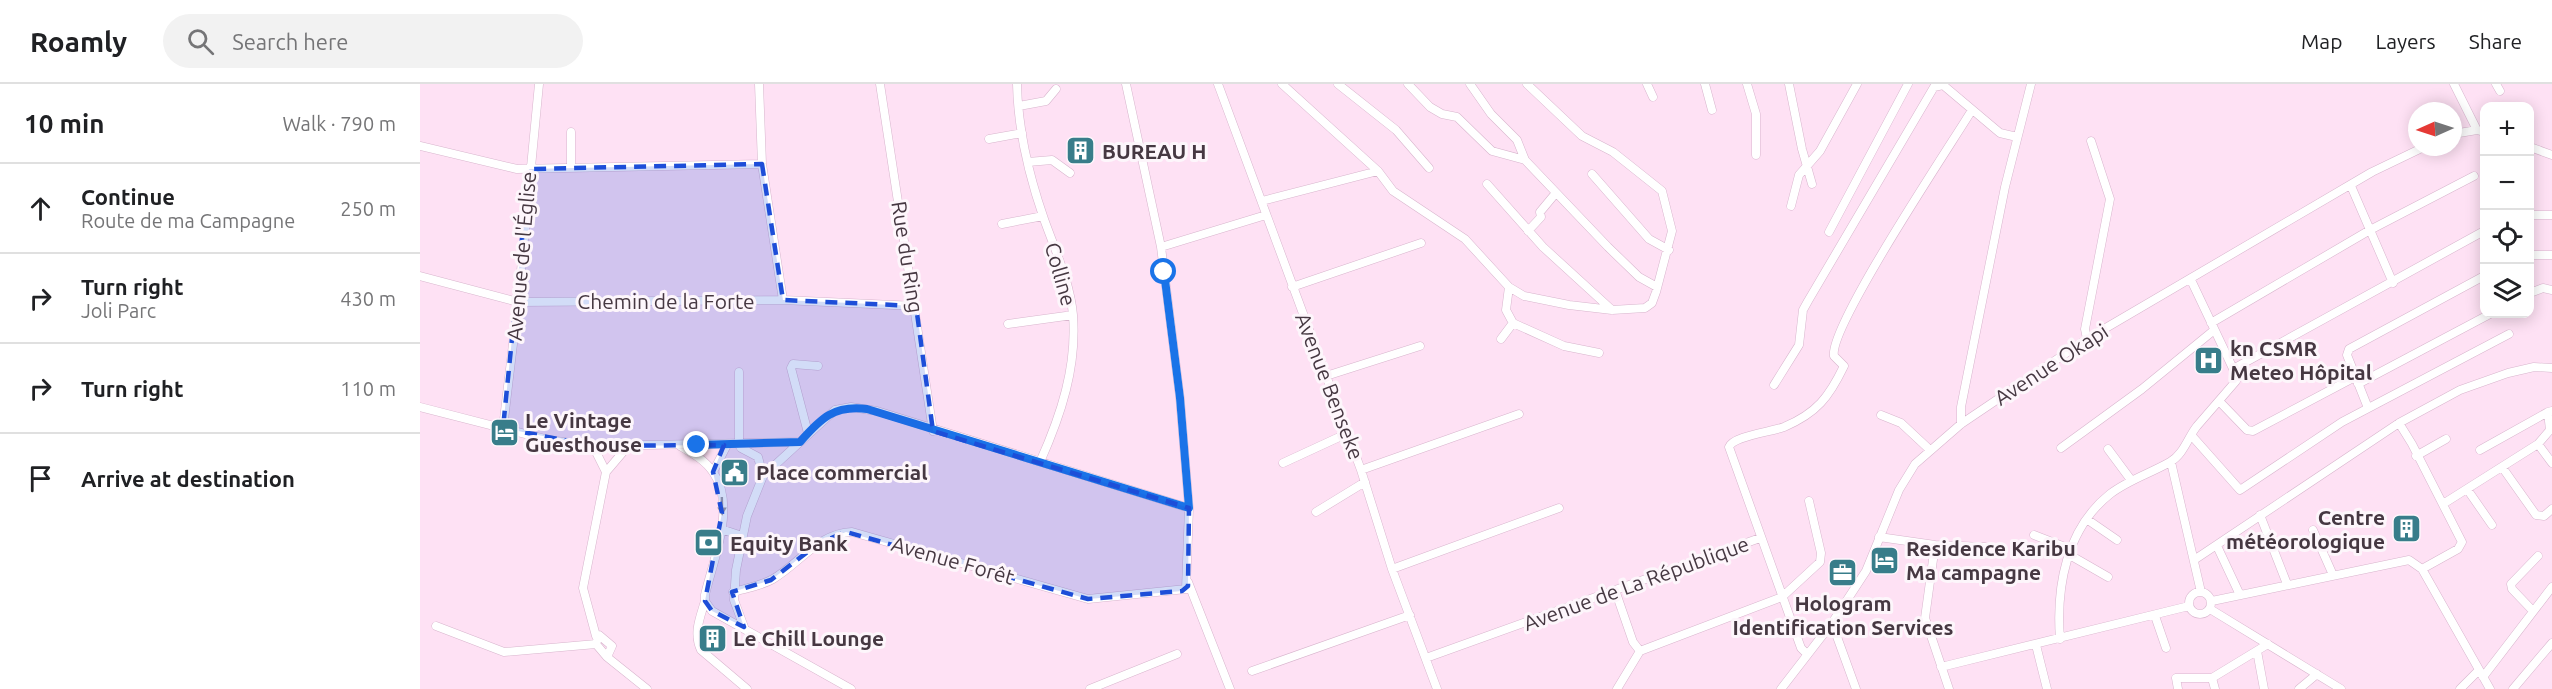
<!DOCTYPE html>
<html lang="en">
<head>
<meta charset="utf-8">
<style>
  :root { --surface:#fff; --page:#f2f2f2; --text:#202124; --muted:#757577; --line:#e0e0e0 }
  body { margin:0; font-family:Ubuntu,sans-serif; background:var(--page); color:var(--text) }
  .controls { position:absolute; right:18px; top:18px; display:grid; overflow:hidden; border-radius:12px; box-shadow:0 3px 15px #0003 }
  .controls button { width:54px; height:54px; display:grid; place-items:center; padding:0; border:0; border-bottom:2px solid var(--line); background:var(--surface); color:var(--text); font:30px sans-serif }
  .compass { position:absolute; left:1988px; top:18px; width:54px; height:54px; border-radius:50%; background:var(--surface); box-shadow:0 3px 15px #0003; rotate:267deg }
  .stop { position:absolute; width:18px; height:18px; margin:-14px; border:4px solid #1a73e8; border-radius:50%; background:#fff }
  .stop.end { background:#1a73e8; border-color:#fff; box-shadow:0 2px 6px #0008 }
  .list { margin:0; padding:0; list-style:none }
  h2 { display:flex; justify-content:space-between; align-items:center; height:78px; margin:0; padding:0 24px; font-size:26px }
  h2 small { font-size:20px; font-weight:400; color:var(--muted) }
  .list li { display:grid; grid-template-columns:39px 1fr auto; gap:18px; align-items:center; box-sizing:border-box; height:90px; padding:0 24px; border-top:2px solid var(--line) }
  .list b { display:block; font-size:22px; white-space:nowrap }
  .list p { margin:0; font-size:20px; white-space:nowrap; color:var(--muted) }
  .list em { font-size:20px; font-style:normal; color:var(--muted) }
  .icon { flex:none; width:33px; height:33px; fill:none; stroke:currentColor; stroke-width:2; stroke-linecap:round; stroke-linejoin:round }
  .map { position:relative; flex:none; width:2132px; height:605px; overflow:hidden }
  header { display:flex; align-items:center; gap:36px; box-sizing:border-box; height:84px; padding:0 30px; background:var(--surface); border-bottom:2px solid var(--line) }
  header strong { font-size:28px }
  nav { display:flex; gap:33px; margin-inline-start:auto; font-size:21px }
  .search { width:420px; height:54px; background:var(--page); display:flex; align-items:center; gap:15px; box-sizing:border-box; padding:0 21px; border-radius:33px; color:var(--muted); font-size:22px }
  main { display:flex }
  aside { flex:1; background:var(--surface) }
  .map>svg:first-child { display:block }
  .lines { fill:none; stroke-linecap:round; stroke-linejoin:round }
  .minor-casing { stroke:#d8b5cd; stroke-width:9 }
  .minor { stroke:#fff; stroke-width:8 }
  .oneway { fill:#a29ca0 }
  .route { stroke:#1a73e8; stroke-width:8 }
  .marked { fill:#1d4ed8; fill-opacity:0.2; stroke:#1d4ed8; stroke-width:4.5; stroke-dasharray:12 8; stroke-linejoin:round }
  .labels { text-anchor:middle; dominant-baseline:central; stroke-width:6; stroke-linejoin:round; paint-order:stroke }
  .poi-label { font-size:21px; font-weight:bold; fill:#463842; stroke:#fdf6fb; text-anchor:start }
  .street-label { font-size:21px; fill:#463842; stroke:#fdf6fb }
</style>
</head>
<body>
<header>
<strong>Roamly</strong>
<div class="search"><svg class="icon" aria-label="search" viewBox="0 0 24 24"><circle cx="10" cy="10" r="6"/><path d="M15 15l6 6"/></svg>Search here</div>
<nav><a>Map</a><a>Layers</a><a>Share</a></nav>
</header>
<main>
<aside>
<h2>10 min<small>Walk · 790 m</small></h2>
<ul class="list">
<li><svg class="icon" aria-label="ahead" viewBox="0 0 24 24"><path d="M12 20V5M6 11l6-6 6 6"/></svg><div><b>Continue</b><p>Route de ma Campagne</p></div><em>250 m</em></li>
<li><svg class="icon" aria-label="right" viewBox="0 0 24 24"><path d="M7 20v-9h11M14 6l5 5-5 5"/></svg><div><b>Turn right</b><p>Joli Parc</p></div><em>430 m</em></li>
<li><svg class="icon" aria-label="right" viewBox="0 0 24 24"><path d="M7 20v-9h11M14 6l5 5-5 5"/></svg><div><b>Turn right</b></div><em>110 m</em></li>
<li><svg class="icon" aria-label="arrive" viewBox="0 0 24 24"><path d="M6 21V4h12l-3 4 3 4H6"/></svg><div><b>Arrive at destination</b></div></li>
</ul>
</aside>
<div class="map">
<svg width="2132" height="605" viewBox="0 0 2132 605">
  <rect width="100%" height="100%" fill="#fee1f4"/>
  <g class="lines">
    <defs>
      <path id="minor" d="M 339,0 L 342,80 L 363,216
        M 460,0 L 513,347
        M 597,0 C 598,46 609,92 624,135 C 635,166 650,198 653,231 C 657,283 641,331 620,378
        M 798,0 L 941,386 L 972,485 L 1017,605
        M 862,0 L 958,87 L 973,107 L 1045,155 L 1089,203 L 1104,212 L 1149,221 L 1192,226 L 1225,224 L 1232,219 L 1236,208 L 1252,147 L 1242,107 L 1193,68 L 1162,52 L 1107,0
        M 918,0 L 976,46 L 1009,84
        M 988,0 L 1010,23 L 1022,30 L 1037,33 L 1072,67 L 1105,76 L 1188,163 L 1219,193 L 1237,203
        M 1050,0 L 1071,30 L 1097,56 L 1105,76
        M 1227,0 L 1233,13
        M 1285,0 L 1292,26
        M 1327,0 L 1336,30 L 1336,71
        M 1369,0 L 1382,65 L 1392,100
        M 2034,0 L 2057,46
        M 2076,0 L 2080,7
        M 599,22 L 626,17 L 636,5
        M 2033,50 L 2057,46 L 2064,48
        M 569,55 L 602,49
        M 0,62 L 97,85 L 342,80
        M 2110,63 L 2132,71
        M 608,78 L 632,76 L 650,89
        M 151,84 L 151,48
        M 1172,90 L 1229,155 L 1249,166
        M 1067,100 L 1123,163 L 1192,226
        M 1931,102 L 1973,199
        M 842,117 L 958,87
        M 1371,122 L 1379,91 L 1400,67 L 1437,0
        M 2110,131 L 2132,131
        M 582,140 L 623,132
        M 1108,147 L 1121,133 L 1120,128 L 1135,110
        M 1409,148 L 1488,0
        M 741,163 L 846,131
        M 2110,171 L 2132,171
        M 0,192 L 98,218 L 363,216 L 496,222
        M 872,203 L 1001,159
        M 2110,209 L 2123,204 L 2132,206
        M 1093,239 L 1144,262 L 1179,269
        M 1791,239 L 1950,146 L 2054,92
        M 588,240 L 653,231
        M 1081,255 L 1093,239 L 1086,226 L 1089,203
        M 1667,255 L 1665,245 L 1690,115 L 1671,57
        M 1813,285 L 2064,147
        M 319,288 L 319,361
        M 906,292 L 1000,262
        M 1938,300 L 2070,230
        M 1354,301 L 1379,261 L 1383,226 L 1388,217 L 1514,3 L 1523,1 L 1580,49 L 1597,53
        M 1799,317 L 1827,346 L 1833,347 L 1935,293
        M 0,323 L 129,356 L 173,362 L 380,358
        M 1948,324 L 1927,271 L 1929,265 L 2064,192
        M 1461,331 L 1481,339 L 1510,366
        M 1979,339 L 1992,360 L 2042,458 L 2038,465 L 2002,485
        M 1541,340 L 1541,323 L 1585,103 L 1611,0
        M 83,344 L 98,218 L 119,0
        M 388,349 L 371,284 L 373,280 L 398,282
        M 1772,352 L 1820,406 L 1922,338 L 2089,250
        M 2118,360 L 2132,379
        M 173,362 L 186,388
        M 260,362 C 272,369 285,376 293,388 C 317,422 293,476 285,511 L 285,517 L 292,527 L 431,605
        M 321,364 L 338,373 L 343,392
        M 1641,364 L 1722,305 L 1793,247
        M 1688,365 L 1711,396
        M 2060,366 L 2128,328
        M 1996,372 L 2026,355
        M 1751,378 L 1781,508
        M 863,379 L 928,349
        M 2082,383 L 2116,431 L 2124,432 L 2132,425
        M 941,386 L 1099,330
        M 293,388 L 307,361
        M 2047,405 L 2072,441
        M 2023,420 L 2118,360 L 2130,346 L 2128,328 L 2132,327
        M 896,428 L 945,398
        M 1840,431 L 1867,500
        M 1668,436 L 1697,456
        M 301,445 L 322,452
        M 1893,446 L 1913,491
        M 1614,451 L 1650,465
        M 1459,453 L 1515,461 L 1565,463
        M 1515,461 L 1505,534 L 1529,605
        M 1797,462 L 1820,511
        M 1648,470 L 1688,493
        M 1774,476 L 1979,339 L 2040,306 L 2088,289 L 2114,283 L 2132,284
        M 972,485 L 1139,424
        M 768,498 L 810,605
        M 1195,506 L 1213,558 L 1220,567
        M1769 519a11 11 0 1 1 22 0a11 11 0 1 1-22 0Z
        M 313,508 C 327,504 341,502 353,495 C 380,479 399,449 432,448 L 668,515 L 766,505 L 769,424 L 760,314 L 741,163 L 706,0
        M 285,517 C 280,534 273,549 281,566 L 327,605
        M 1792,517 L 1989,476 L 2002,485 L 2070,605
        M 1790,525 L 1921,605
        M 2113,527 L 2092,505 L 2091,500 L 2118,472
        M 1735,532 L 1746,564
        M 1412,539 L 1436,605
        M 16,542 L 84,568 L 176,560
        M 324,543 L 314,516 L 316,486 L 327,432 L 343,392 L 415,326 L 431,323 L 457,327 L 769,424
        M 179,551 L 192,562 L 187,573 L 176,560 Z
        M 176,552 L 163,504 L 186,388 L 209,361
        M 1640,555 C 1636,503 1646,445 1690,410 C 1708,396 1731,389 1750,378 C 1764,370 1768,353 1777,342 C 1790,327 1803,312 1816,297 L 1817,293 L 1771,196
        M 1616,561 L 1627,605
        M 1837,567 L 1844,605
        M 1387,570 L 1381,564 L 1309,363 C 1313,352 1351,348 1364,343 C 1397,329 1409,313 1424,282 L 1414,272 C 1408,244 1530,62 1552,26
        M 187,573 L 227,605
        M 1006,574 L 1340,454
        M 1521,583 L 1769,522
        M 832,587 L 990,531
        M 2063,593 L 2132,503
        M 1792,594 L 1795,605
        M 670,605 L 757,570
        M 1197,605 L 1220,567 L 1362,513 L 1400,478 L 1401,469 L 1389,417
        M 1361,605 L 1412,539 L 1446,487 L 1479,406 L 1495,380 L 1541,340 L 1667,255 L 1952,88 L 2004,63
        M 1758,605 L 1756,594 L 1792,594 L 1848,560
        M 1879,605 L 1897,590
        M 2040,605 L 2058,587
        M 2093,605 L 2132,559"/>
    </defs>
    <use href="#minor" class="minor-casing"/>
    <use href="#minor" class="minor"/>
  </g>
  <defs><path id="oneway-solid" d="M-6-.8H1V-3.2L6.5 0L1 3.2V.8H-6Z" transform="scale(1.5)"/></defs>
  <use class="oneway" href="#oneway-solid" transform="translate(302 422) rotate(89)"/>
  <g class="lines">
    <path class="route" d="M 277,361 L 380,358 C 401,334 414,321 447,325 L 769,424 L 760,314 L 744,188"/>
  </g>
  <path class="marked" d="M 342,80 L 363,216 L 496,222 L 513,347 L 769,424 L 768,502 L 762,507 L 668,515 L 426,448 L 399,459 L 351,496 L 312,508 L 324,543 L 292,527 L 285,517 L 302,429 L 293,388 L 304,361 L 173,362 L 83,344 L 109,85 Z"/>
  <defs>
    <symbol id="building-square" viewBox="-11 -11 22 22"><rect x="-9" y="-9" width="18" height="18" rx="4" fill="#387d8a" stroke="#fdf6fb"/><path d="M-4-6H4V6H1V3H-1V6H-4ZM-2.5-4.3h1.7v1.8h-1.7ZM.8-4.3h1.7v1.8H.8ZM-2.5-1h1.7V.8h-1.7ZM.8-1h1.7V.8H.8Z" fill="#fff"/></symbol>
    <symbol id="hospital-square" viewBox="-11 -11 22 22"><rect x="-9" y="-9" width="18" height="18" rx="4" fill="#387d8a" stroke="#fdf6fb"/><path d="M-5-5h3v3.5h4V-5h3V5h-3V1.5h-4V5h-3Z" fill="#fff"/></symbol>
    <symbol id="hotel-square" viewBox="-11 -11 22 22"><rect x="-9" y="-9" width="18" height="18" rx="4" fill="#387d8a" stroke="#fdf6fb"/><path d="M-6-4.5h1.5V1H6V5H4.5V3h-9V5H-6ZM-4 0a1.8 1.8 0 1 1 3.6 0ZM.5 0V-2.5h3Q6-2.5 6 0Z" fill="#fff"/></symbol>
    <symbol id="civic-square" viewBox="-11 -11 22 22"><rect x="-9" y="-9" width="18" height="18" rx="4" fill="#387d8a" stroke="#fdf6fb"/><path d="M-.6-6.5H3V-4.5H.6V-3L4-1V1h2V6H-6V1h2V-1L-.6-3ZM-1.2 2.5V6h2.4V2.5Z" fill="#fff"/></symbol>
    <symbol id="bank-square" viewBox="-11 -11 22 22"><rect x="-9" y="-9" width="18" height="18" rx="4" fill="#387d8a" stroke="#fdf6fb"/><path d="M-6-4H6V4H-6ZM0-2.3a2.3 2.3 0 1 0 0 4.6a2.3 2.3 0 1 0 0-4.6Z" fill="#fff"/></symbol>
    <symbol id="office-square" viewBox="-11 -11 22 22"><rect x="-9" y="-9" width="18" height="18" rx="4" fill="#387d8a" stroke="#fdf6fb"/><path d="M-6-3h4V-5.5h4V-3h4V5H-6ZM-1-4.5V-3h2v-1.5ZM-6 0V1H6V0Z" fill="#fff"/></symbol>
  </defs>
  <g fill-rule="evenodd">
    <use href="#building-square" x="644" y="50" width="33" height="33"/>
    <use href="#hospital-square" x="1772" y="260" width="33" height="33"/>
    <use href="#hotel-square" x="68" y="332" width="33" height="33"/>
    <use href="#civic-square" x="298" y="372" width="33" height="33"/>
    <use href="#building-square" x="1970" y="428" width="33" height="33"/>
    <use href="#bank-square" x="272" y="442" width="33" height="33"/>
    <use href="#hotel-square" x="1448" y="460" width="33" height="33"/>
    <use href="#office-square" x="1406" y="472" width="33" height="33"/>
    <use href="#building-square" x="276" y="538" width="33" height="33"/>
  </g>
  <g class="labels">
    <g class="poi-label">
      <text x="682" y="67">BUREAU H</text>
      <text x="1810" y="264">kn CSMR<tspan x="1810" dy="24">Meteo Hôpital</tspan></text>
      <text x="105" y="336">Le Vintage<tspan x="105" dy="24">Guesthouse</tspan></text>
      <text x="336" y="388">Place commercial</text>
      <text x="1965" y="433" text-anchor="end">Centre<tspan x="1965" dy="24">météorologique</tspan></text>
      <text x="310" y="459">Equity Bank</text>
      <text x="1486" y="464">Residence Karibu<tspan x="1486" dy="24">Ma campagne</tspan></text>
      <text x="1423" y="519" text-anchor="middle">Hologram<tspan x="1423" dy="24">Identification Services</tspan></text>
      <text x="313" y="554">Le Chill Lounge</text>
    </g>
    <g class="street-label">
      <text transform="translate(101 172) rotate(-85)">Avenue de l'Église</text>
      <text transform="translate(488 173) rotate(81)">Rue du Ring</text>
      <text transform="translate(641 190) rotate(74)">Colline</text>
      <text x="246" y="217">Chemin de la Forte</text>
      <text transform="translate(1631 280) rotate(-33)">Avenue Okapi</text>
      <text transform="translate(910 302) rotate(69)">Avenue Benseke</text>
      <text transform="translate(533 476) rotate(16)">Avenue Forêt</text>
      <text transform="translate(1216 499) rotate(-20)">Avenue de La République</text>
    </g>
  </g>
</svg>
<div class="controls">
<button>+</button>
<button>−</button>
<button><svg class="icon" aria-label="locate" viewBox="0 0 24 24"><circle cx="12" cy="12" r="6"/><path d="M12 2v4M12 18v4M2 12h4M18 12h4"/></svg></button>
<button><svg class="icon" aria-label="layers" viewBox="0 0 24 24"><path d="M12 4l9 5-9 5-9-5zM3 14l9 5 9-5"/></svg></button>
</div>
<svg class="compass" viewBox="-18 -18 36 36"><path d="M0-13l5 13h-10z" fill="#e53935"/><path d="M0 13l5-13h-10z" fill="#757577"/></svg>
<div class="stop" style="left:744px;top:188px"></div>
<div class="stop end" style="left:277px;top:361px"></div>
</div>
</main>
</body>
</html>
